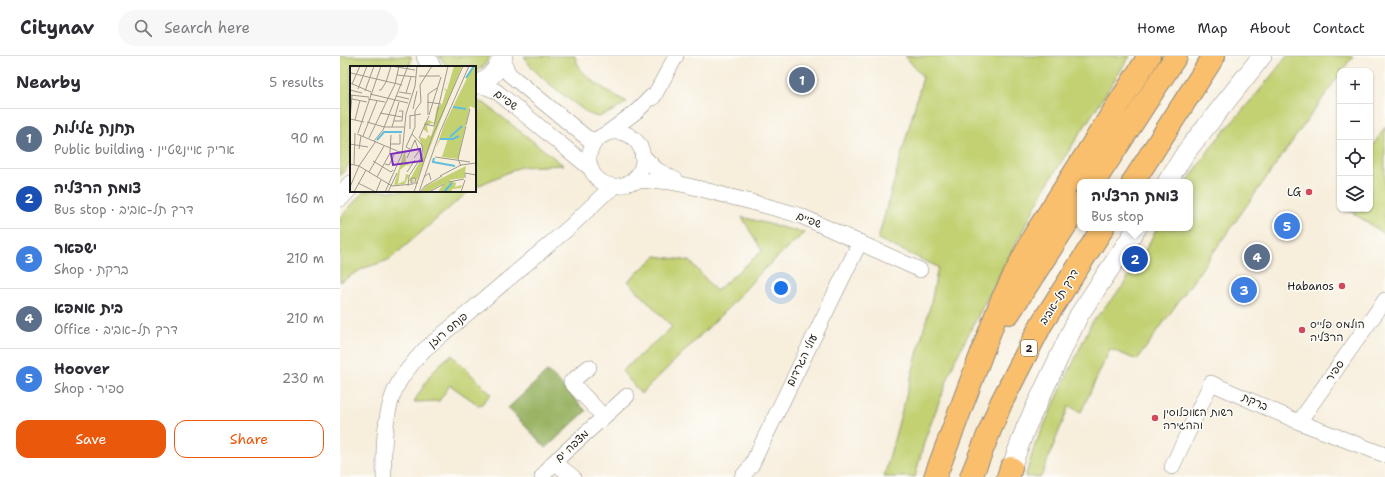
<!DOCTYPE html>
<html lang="en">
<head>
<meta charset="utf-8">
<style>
  :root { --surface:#fff; --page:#f7f7f7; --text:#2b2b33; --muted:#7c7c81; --line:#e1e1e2; --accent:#ea580c }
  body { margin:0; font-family:"Shantell Sans","Playpen Sans Hebrew",sans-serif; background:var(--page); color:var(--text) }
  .controls { position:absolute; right:12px; top:12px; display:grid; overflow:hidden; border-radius:8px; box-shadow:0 1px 3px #0004 }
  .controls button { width:36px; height:36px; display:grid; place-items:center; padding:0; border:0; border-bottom:1px solid var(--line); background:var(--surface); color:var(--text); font:20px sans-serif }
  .you { position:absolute; left:441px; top:232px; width:14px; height:14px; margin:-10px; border:3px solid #fff; border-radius:50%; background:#1a73e8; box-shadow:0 0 0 6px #1a73e833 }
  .badge { display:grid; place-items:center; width:26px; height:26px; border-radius:50%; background:var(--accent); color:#fff; font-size:13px; font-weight:700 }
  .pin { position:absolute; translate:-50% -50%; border:2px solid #fff; box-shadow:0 1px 4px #0006 }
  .popup { position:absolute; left:737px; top:123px; width:116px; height:52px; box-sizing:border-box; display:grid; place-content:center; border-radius:8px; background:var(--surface); filter:drop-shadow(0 1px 3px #0005); font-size:13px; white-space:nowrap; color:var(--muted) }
  .popup b { font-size:15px; color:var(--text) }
  .popup::after { content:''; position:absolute; left:50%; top:100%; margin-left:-8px; border:8px solid transparent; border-top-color:var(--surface) }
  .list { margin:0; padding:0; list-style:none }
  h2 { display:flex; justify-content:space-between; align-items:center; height:52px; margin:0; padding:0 16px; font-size:17px }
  h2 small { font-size:13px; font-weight:400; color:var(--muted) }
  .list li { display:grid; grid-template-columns:26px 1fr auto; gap:12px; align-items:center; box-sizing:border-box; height:60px; padding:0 16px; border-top:1px solid var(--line) }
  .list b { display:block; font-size:15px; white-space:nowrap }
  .list p { margin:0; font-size:13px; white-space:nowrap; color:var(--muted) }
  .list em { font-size:13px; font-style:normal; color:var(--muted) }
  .actions { display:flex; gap:8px; padding:12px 16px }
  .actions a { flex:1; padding:9px 0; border:1px solid var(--accent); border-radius:12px; text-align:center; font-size:14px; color:var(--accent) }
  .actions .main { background:var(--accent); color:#fff }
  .icon { flex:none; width:22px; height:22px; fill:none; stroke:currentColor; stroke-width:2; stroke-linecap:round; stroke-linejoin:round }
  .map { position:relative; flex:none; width:1045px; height:421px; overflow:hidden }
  header { display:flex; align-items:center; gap:24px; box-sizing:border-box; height:56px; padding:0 20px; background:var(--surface); border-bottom:1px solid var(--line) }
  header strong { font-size:19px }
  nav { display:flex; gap:22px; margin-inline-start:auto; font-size:14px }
  .search { width:280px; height:36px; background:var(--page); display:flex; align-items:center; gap:10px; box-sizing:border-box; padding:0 14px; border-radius:22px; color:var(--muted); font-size:15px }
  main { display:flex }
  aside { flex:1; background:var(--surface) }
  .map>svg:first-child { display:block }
  .green { fill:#c3d173; stroke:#707648 }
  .forest { fill:#9ab365; stroke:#5b6840 }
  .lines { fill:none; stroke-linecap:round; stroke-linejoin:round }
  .minor-casing { stroke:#8a857c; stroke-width:16 }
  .tertiary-casing { stroke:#8a857c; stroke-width:20 }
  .motorway-casing { stroke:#8a857c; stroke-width:24 }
  .minor { stroke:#fff; stroke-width:15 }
  .tertiary { stroke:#fff; stroke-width:19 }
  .motorway { stroke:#f9bf6d; stroke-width:22 }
  .poi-dot { fill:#d1495b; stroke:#fdfcf7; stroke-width:1.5 }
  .labels { text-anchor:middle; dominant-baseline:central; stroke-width:3; stroke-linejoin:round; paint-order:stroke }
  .shield { fill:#fdfcf7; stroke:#605f5e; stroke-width:1 }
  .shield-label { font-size:10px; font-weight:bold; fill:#1c1c1c }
  .street-label { font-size:11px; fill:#1c1c1c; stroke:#fdfcf7 }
  .poi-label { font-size:11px; fill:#1c1c1c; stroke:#fdfcf7; text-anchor:end }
  .inset-river { fill:none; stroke:#5fbedd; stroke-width:2 }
  .inset-road { fill:none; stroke:#9f9a8f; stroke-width:1 }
  .view { fill:#7b2cbf; fill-opacity:0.15; stroke:#7b2cbf; stroke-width:2 }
  .inset-edge { fill:none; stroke:#1c1c1c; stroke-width:2 }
</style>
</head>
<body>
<header>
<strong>Citynav</strong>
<div class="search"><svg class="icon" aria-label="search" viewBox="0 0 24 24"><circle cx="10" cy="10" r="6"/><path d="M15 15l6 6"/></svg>Search here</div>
<nav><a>Home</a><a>Map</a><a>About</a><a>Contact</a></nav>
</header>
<main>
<aside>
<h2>Nearby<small>5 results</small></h2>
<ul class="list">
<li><span class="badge" style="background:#5c6f8a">1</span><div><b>תחנת גלילות</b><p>Public building · אריק איינשטיין</p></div><em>90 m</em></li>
<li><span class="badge" style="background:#1a4fb4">2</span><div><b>צומת הרצליה</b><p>Bus stop · דרך תל-אביב</p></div><em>160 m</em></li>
<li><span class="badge" style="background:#3f7fe0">3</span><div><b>ישפאר</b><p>Shop · ברקת</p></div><em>210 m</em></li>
<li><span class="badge" style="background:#5c6f8a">4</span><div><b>בית אמפא</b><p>Office · דרך תל-אביב</p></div><em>210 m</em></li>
<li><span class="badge" style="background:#3f7fe0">5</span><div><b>Hoover</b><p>Shop · ספיר</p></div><em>230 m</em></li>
</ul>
<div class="actions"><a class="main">Save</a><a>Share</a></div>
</aside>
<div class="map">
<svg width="1045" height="421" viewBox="0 0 1045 421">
  <rect width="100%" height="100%" fill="#fdfcf7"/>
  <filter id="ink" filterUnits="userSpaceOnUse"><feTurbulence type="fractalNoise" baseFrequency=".025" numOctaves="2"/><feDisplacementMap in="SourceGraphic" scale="8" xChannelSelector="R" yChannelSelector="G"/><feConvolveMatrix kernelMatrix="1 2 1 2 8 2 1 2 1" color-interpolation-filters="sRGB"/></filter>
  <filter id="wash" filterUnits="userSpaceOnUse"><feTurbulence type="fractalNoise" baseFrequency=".012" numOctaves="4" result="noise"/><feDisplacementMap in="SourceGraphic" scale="16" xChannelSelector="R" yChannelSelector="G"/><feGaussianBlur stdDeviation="0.9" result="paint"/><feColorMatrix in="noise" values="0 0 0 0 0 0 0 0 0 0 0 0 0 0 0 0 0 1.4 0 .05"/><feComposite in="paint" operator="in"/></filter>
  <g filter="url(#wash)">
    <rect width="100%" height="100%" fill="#f7eedc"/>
    <path class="green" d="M 0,0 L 71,0 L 70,11 L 11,11 L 11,106 L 0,120 Z
      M 99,0 L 150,0 L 144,10 L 135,16 L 135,11 L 107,11 Z
      M 184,0 L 235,0 C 239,22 269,35 287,46 L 273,55 L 258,61 L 249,58 C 233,46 191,17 184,0 Z
      M 565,0 L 790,0 L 706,130 L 615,304 L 585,383 L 575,421 L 544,421 L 591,247 L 598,211 L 538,183 L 583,21 Z
      M 947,0 L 1013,0 L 1002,15 L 1000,15 L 1000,18 L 797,304 L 770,293 L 741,356 L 729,350 L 701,421 L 685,421 L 695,389 L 752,266 L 782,231 L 806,193 L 817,172 L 850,172 L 850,126 L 847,126 L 874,87 L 920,34 Z
      M 135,45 L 144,47 L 223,109 L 180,111 L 135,131 Z
      M 1045,71 L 1045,178 L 1007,153 L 1030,153 L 1030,94 Z
      M 24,135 L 129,135 L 49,204 L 24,212 L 0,226 L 0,162 Z
      M 402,161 L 464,177 L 422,215 L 389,251 L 301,338 L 282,315 L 332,271 L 288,225 L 316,200 L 350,205 L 376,235 L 422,195 Z
      M 112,299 L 151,338 L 140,350 L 110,329 L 99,345 L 74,346 C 85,328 93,310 112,299 Z"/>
    <path class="forest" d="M 208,315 L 246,355 L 206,392 L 168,352 Z"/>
  </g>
  <g filter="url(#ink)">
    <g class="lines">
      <defs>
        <path id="minor" d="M 163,1 L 166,12 L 169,18 L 247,82 L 257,84
          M 135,29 L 146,31 L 156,35 L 250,112
          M249 103a27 27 0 1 1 54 0a27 27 0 1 1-54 0Z
          M 266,78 L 297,55 L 311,41 L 313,42 L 336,0
          M 302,99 L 317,114 L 336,124
          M 288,127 C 320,119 356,132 387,140 C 412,146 436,152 461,160 L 580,214
          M 249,311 L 231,326 L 264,361
          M 959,366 L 1045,244
          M 214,406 L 233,421
          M 832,411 L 871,327 L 959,366 L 1045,399
          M 44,421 C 43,392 44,352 59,326 C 66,314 75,304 84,294 L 231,170 L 263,139 L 276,130
          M 202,421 L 214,406 L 287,340
          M 402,421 L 411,410 L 520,186"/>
        <path id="tertiary" d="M 86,0 L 91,11
          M 135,29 C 150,24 158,14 163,0
          M 827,126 L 846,96 L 922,0
          M 0,141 L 11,129
          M 670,421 L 671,412 L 686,371 L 739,259 L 797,172"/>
        <path id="motorway" d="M 754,126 L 836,0
          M 793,126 L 874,0
          M 669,257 L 740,147
          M 595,421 L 661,246 L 694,180 L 809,0
          M 631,421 L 661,347 L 702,267 L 763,172
          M 668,421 L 671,412"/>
      </defs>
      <use href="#minor" class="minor-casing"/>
      <use href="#tertiary" class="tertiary-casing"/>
      <use href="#motorway" class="motorway-casing"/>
      <use href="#minor" class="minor"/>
      <use href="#tertiary" class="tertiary"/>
      <use href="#motorway" class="motorway"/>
    </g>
  </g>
  <g class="poi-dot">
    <circle cx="969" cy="136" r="4"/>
    <circle cx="1002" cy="230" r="4"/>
    <circle cx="962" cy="274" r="4"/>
    <circle cx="815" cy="362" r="4"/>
  </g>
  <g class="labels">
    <rect class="shield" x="681" y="284" width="16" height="16" rx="3"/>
    <g class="shield-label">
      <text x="689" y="292">2</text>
    </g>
    <g class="street-label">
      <text transform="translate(166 44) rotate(37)">שפיים</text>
      <text transform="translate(469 164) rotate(22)">שפיים</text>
      <text transform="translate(719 241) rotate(-58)">דרך תל-אביב</text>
      <text transform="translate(108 274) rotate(-40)">פנחס רוזן</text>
      <text transform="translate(462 304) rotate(-64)">עולי הגרדום</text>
      <text transform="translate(995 315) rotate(-55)">ספיר</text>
      <text transform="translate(915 346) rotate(24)">ברקת</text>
      <text transform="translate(232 390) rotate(-43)">מצפה ים</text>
    </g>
    <g class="poi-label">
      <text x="961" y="136">LG</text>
      <text x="994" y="230">Habanos</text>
      <text x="970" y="268" text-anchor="start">הולמס פלייס<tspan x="970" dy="13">הרצליה</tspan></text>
      <text x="823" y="356" text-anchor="start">רשות האוכלוסין<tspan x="823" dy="13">וההגירה</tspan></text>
    </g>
  </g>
  <g transform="translate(10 10)">
    <rect width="126" height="126" fill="#f7eedc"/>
    <path d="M 104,0 L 112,0 L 67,114 L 61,112 L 66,116 L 59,115 L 74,88 L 69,71 L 76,73 L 78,69 L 81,70 L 85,58 L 81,57 L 77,60 L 78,67 L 73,63 L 76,56 L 79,54 L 84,57 L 87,41 L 92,38 L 94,32 L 96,25 L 93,22 L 97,24 ZM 123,0 L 126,0 L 126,43 L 120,40 L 108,93 L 92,91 L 98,72 L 90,74 L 86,82 L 94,59 ZM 55,83 L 56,97 L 61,100 L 56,99 L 50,104 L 48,118 L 54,115 L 54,118 L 56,108 L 59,109 L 55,118 L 44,119 ZM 116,100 L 114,112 L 99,114 L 106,117 L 105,121 L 112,119 L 111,122 L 102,123 L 102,126 L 88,126 L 94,117 L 78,126 L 71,126 L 76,120 Z" fill="#c3d173"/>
    <path class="inset-river" d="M 116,12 L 124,0M 103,41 L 116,43M 100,71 L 112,60M 90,73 L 103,73 L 109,70M 27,74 L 34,66 L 52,66M 84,92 L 83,96 L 105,100M 94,126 L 102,117"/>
    <path class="inset-road" d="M 41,0 L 65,4M 1,7 L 52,19M 47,9 L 66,11M 69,10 L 90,10M 0,17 L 21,26M 2,18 L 10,0M 8,23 L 17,0M 0,24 L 12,27M 29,24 L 31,24 L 36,16 L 41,0M 15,25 L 24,0M 49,26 L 61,28M 56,27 L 61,11M 20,28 L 58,37M 0,29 L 19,31M 46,30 L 59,33M 2,33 L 17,36M 18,33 L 35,36M 77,36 L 91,38M 63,43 L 67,25M 30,47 L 52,51M 78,49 L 78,28 L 87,22M 79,49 L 91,11M 59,50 L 71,48M 60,50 L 60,63M 0,53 L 2,29M 0,53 L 14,56M 5,54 L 10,34M 44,55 L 52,55 L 53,45 L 49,45M 17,56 L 34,61 L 54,61M 74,58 L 84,60 L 98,0M 116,59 L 120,43M 42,61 L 49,36M 8,67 L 31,0M 7,68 L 52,87M 62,68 L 72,79 L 73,88 L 69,95M 13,70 L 27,35M 19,72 L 45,18 L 49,0M 69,72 L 79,50M 24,75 L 33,64 L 58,0M 0,78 L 18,81M 41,78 L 50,78 L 50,68M 9,83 L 11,70M 60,83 L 56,81 L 65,61 L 65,45 L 71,36 L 70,19 L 82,0M 85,91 L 120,96M 57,92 L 65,74 L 69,85 L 64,92M 23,95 L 41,106 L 43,104M 0,98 L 9,100 L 26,75M 35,98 L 39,99 L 44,89M 4,99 L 5,67M 111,100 L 108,93 L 116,60M 19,106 L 34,80M 57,106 L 65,94M 90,110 L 111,99 L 126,97M 27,111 L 40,87 L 41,69M 74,111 L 79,107 L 81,114M 115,112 L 115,107 L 126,109M 66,116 L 65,112 L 61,112 L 61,117 L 68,117M 99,116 L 114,113M 8,117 L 26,126M 58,120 L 59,110 L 68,96M 0,121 L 9,100 L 42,120 L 63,118M 4,126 L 16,104M 26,126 L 31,114M 35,126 L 52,88 L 56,48 L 65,20 L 67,0M 38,126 L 47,107M 64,126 L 82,71 L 113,0M 69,126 L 90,66 L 119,0M 70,126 L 75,120 L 92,110M 79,126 L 94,118M 111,126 L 115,114"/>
    <path class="view" d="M 70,83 L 72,95 L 43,99 L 41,88 Z"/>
    <rect width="126" height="126" class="inset-edge"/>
  </g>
</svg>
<div class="controls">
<button>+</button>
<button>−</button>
<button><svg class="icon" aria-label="locate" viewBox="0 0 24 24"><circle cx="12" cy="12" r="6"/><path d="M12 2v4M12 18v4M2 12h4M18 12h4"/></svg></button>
<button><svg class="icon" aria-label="layers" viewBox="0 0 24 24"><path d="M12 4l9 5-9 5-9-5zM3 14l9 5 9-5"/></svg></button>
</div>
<div class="you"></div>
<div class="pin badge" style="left:462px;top:24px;background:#5c6f8a">1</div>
<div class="pin badge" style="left:795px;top:203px;background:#1a4fb4">2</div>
<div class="popup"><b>צומת הרצליה</b>Bus stop</div>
<div class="pin badge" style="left:904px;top:234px;background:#3f7fe0">3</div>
<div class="pin badge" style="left:917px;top:201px;background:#5c6f8a">4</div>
<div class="pin badge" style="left:947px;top:170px;background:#3f7fe0">5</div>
</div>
</main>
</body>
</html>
